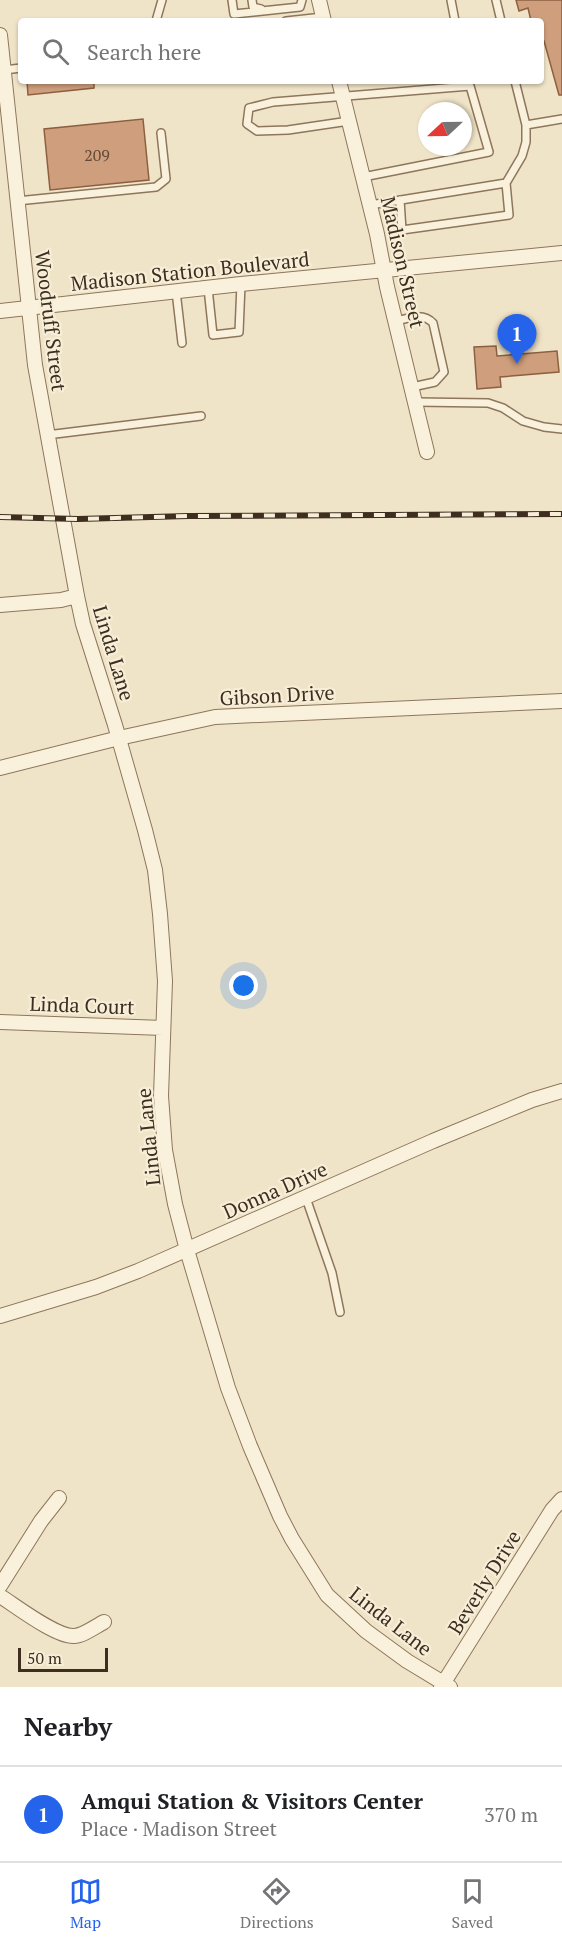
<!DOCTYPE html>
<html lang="en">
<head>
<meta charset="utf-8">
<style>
  :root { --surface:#fff; --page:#f6f6f6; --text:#202124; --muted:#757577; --line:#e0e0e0; --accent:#2563eb }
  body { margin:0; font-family:"PT Serif",serif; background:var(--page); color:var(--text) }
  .compass { position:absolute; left:418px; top:102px; width:54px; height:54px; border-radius:50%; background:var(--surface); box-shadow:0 2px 4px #0004; rotate:248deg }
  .scale { position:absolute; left:18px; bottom:15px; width:90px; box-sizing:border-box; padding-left:6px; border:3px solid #3d2e20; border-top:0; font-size:16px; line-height:21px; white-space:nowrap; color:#3d2e20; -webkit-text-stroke:4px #f7eed8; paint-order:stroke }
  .you { position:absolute; left:244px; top:986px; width:21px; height:21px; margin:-15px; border:4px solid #fff; border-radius:50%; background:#1a73e8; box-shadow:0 0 0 9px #1a73e833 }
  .badge { display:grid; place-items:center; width:39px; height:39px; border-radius:50%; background:var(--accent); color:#fff; font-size:20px; font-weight:700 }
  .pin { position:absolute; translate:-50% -50px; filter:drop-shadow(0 2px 3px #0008) }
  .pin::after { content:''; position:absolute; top:32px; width:21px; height:18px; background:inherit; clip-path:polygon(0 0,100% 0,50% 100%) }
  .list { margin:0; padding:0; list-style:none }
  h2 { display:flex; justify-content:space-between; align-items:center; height:78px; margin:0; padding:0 24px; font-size:26px }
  h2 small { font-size:20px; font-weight:400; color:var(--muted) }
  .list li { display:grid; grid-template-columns:39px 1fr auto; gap:18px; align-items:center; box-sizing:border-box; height:96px; padding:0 24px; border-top:2px solid var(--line) }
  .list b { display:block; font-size:22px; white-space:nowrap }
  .list p { margin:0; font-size:20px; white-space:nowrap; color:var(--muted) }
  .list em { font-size:20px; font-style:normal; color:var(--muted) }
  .icon { flex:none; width:33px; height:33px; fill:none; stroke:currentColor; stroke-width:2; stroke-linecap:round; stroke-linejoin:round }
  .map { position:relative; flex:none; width:562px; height:1687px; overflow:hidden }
  .search { position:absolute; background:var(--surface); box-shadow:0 2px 4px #0004; left:18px; right:18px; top:18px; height:66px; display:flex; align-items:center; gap:15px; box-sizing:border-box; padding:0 21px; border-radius:6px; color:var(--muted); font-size:22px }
  .sheet { height:174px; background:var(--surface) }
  nav { display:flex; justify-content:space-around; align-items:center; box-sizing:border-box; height:84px; border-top:2px solid var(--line); background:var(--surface); font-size:16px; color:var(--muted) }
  nav a { display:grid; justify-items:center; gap:3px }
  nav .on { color:var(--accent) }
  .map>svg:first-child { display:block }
  .building { fill:#cf9f7d; stroke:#8d5f41; stroke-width:1.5 }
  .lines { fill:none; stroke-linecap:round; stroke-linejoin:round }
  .lane-casing { stroke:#8d765c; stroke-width:10 }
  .street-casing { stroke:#8d765c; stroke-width:16 }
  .lane { stroke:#faf1dc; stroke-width:7 }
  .street { stroke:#faf1dc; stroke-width:14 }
  .rail-casing { stroke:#3d2e20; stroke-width:6 }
  .rail { stroke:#f7eed8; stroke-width:4; stroke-dasharray:11; stroke-linecap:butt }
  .labels { text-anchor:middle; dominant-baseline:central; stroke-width:4.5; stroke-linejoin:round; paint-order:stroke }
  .number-label { font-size:16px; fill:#624a37 }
  .street-label { font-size:20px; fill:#3d2e20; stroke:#f7eed8 }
</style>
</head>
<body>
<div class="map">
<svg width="562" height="1687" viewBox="0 0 562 1687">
  <rect width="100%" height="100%" fill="#f0e4c8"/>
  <path class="building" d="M 516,0 L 562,0 L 562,95 L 559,95 L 544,41 L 541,42 L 541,21 L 531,21 L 528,8 L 519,11 Z
    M 27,81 L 94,81 L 94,88 L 28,95 Z
    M 143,119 L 149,180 L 50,190 L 44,129 Z
    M 496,346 L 497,356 L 557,351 L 559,372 L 500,377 L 501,387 L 477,389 L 474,347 Z"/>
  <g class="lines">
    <defs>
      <path id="lane" d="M 232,0 L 234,14 L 300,7 L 302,0
        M 252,0 L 253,7 L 261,9
        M 451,0 L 455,21
        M 496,0 L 501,21
        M 156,21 L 162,0
        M 286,21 L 323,17
        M 4,70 L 21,68
        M 349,121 L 288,130 L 257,131 L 247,124 L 249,108 L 273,102 L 470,86 L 489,152 L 363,177
        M 526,125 L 562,119
        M 400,200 L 402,230 L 509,215 L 506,183 L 522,156 L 526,142 L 526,125 L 515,81
        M 17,201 L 156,187 L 166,179 L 161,133
        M 370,205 L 506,183
        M 208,288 L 213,335 L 239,332 L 241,284
        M 176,291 L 182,343
        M 396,321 C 409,318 423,312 433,323 L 444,372 L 435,382 L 412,387
        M 416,402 L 488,403 L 503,408 L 523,421 L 544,427 L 562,429
        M 47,435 L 201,416
        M 306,1198 L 332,1273 L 340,1312"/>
      <path id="street" d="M 319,0 L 324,21
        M 0,35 L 35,365 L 77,596 L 83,624 L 115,725 L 145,830 L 155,870 L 160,914 L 165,981 L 161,1096 L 165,1150 L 175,1204 L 187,1250 L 228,1388 L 250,1446 L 280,1516 L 292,1539 L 327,1595 L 366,1631 L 407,1661 L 450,1687
        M 339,81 L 377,234 L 387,287 L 427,452
        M 0,311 L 241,284 L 562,253
        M 0,605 L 61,600 L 77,596
        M 0,768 L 119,738 L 215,717 L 562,701
        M 0,1022 L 163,1028
        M 0,1316 L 96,1287 L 138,1271 L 433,1141 L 532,1100 L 562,1091
        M 0,1586 L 41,1521 L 59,1498
        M 0,1596 C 16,1606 56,1637 74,1636 C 83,1636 96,1626 104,1622
        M 441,1687 L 552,1510 L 562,1499"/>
    </defs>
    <use href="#lane" class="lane-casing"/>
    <use href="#street" class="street-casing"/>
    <use href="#lane" class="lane"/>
    <use href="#street" class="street"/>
    <defs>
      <path id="rail" d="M 0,517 L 78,519 L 188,516 L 562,514"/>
    </defs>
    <use href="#rail" class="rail-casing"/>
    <use href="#rail" class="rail"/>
  </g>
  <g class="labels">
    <g class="number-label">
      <text x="97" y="155">209</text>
    </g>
    <g class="street-label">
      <text transform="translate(403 262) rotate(77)">Madison Street</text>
      <text transform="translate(190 271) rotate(-6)">Madison Station Boulevard</text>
      <text transform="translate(51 321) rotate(83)">Woodruff Street</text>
      <text transform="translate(114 653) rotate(73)">Linda Lane</text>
      <text transform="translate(277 695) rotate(-3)">Gibson Drive</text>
      <text transform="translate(82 1005) rotate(2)">Linda Court</text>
      <text transform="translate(148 1137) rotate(-96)">Linda Lane</text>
      <text transform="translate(275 1190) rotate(-24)">Donna Drive</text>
      <text transform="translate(484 1582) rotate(-58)">Beverly Drive</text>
      <text transform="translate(391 1621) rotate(38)">Linda Lane</text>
    </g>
  </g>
</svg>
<svg class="compass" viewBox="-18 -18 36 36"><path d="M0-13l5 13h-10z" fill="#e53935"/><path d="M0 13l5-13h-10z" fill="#757577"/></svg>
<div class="scale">50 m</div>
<div class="you"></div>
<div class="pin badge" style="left:517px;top:364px">1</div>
<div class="search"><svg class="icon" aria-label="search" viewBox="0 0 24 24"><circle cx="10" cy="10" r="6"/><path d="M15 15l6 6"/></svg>Search here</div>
</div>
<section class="sheet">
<h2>Nearby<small></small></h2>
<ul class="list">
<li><span class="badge">1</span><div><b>Amqui Station &amp; Visitors Center</b><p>Place · Madison Street</p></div><em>370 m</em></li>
</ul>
</section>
<nav>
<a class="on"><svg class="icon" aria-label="map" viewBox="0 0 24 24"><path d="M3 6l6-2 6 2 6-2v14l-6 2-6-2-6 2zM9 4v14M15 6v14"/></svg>Map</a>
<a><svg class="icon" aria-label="directions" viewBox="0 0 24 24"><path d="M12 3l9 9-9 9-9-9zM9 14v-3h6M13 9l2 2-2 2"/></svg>Directions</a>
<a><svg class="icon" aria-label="saved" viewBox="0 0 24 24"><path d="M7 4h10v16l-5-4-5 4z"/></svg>Saved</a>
</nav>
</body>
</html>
